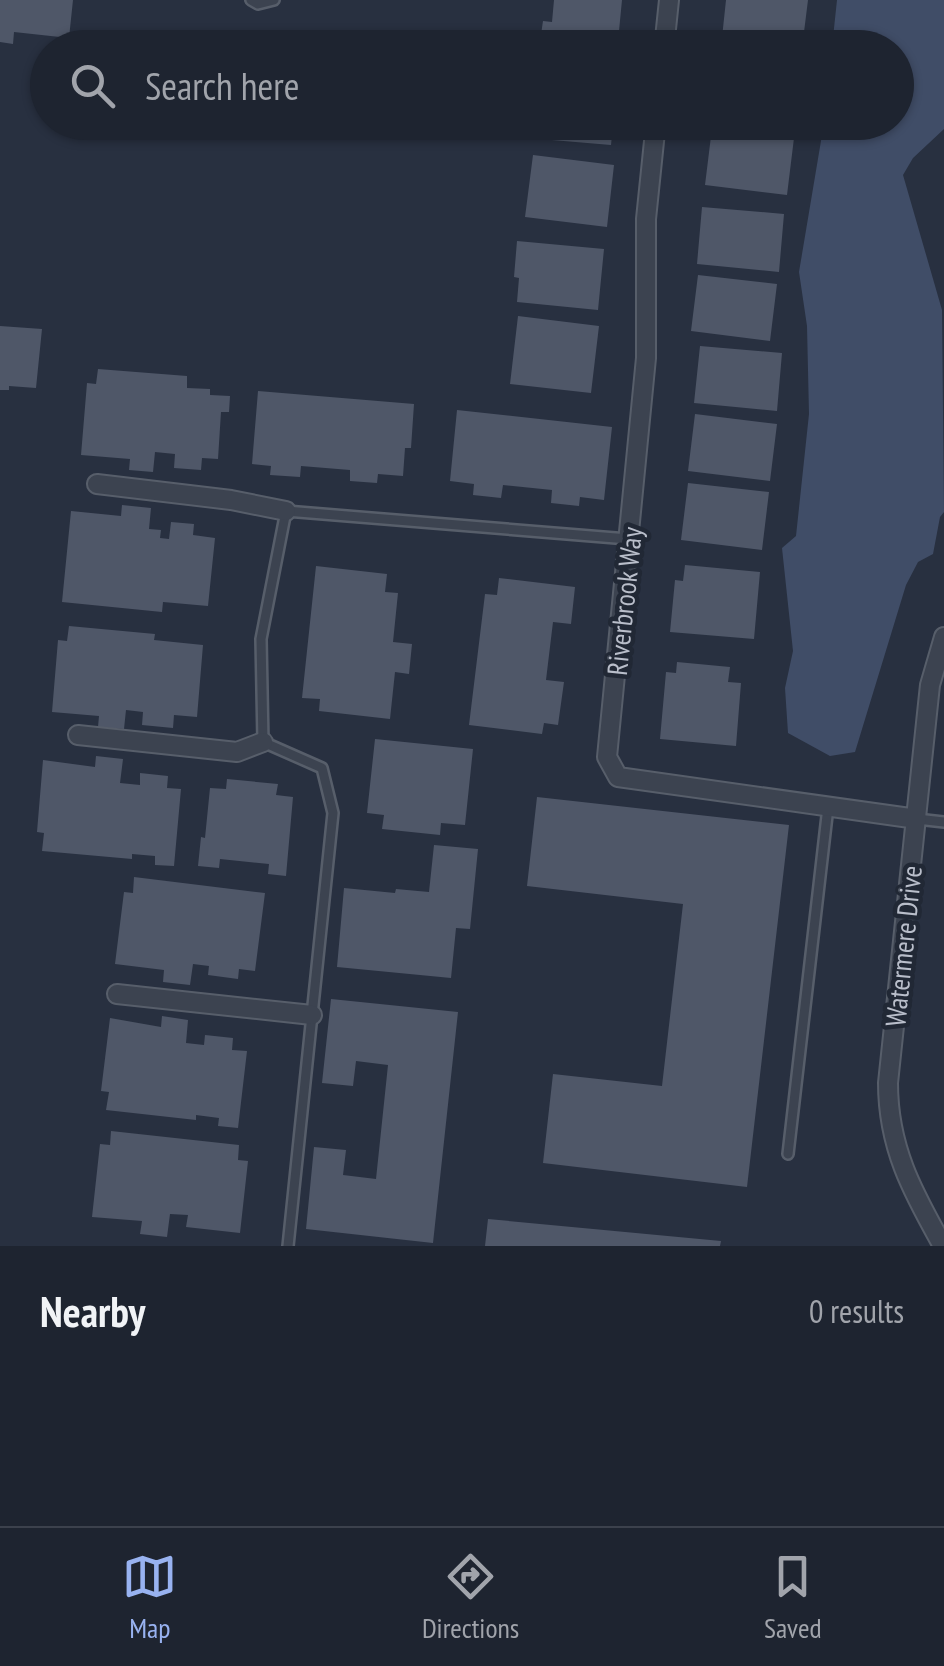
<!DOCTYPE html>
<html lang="en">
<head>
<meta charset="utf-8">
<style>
  :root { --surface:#1e2430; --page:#262c38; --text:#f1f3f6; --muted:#a1a4ab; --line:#3c414c; --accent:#98b2f0 }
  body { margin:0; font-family:"PT Sans Narrow",sans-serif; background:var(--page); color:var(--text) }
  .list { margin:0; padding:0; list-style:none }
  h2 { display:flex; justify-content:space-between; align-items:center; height:130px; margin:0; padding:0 40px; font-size:42px }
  h2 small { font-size:32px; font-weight:400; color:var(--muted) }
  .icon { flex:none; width:55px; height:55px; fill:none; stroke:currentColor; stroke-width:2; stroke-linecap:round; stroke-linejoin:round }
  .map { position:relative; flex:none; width:944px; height:1246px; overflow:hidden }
  .search { position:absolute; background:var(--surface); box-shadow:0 2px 8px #0004; left:30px; right:30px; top:30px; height:110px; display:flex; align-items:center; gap:25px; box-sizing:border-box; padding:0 35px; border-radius:55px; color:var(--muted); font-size:38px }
  .sheet { height:280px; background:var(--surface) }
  nav { display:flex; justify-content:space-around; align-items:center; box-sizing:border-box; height:140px; border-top:2px solid var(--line); background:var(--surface); font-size:28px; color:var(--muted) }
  nav a { display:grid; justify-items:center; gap:5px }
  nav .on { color:var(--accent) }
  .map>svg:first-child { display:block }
  .water { fill:#404d67 }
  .building { fill:#4f5768 }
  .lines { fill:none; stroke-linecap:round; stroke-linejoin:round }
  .service-casing { stroke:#575e6a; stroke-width:14 }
  .minor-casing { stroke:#575e6a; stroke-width:22 }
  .service { stroke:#3c4350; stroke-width:9 }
  .minor { stroke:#3c4350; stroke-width:18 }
  .labels { text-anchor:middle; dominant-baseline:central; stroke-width:9; stroke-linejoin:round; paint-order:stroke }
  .street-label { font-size:28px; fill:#b9beca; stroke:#212835 }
</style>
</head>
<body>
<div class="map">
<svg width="944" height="1246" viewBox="0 0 944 1246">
  <rect width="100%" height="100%" fill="#283040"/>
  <path class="water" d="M 837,0 L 944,0 L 944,129 L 913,158 L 903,175 L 942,310 L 944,512 L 940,517 L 933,554 L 918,562 L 906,585 L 855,752 L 830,756 L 788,733 L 785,688 L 793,651 L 782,548 L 796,536 L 809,414 L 807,326 L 799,272 L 824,123 L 896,122 L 896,48 L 832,47 Z"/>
  <path class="building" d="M 0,0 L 73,0 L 69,38 L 14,32 L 13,44 L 0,42 Z
    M 554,0 L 622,0 L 619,31 L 627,32 L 625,48 L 539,48 L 543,21 L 552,22 Z
    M 726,0 L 808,0 L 802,48 L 721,47 Z
    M 530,122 L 613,125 L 611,145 L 528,138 Z
    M 712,128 L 794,138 L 787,195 L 705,185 Z
    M 533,155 L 614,165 L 607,227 L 525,217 Z
    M 702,207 L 784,214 L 779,272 L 697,264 Z
    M 517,241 L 604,249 L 598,310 L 517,302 L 519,278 L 514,277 Z
    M 698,275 L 777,284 L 770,341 L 691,331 Z
    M 518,316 L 599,326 L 591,393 L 510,384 Z
    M 0,326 L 42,329 L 36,388 L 9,386 L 9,390 L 0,390 Z
    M 700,346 L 782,353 L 777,411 L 694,403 Z
    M 98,369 L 187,376 L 187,388 L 210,389 L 210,395 L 230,396 L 229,412 L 221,412 L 218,459 L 202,458 L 201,470 L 174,468 L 175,454 L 155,452 L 153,472 L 129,470 L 130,459 L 81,455 L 87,383 L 96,384 Z
    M 258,391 L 414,404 L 411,448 L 405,448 L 403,476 L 378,474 L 377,483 L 350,481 L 350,470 L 301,466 L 300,477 L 270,475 L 271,466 L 252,464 Z
    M 457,410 L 612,427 L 604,500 L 580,497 L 579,506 L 551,503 L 552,490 L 503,485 L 501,498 L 473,495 L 474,484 L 450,481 Z
    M 695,414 L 777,424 L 770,481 L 688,471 Z
    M 688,483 L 769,492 L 762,550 L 681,540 Z
    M 122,505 L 151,508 L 149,529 L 161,530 L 160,538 L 169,539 L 171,522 L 194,524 L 193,535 L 215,538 L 208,606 L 163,602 L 162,612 L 62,602 L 71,511 L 121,516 Z
    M 685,565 L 760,572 L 754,639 L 670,632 L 675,580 L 683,581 Z
    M 316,566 L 387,574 L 385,592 L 398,593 L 393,642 L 412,644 L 409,674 L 395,672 L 390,719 L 319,711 L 320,699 L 302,698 Z
    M 499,578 L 575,587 L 571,624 L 553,622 L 546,680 L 564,682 L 558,725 L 544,723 L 542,734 L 469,725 L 485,594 L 497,595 Z
    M 69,626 L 155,634 L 154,640 L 203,645 L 197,717 L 174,715 L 173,728 L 142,725 L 143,712 L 126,710 L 124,729 L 98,727 L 99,716 L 52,712 L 58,640 L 67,641 Z
    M 677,662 L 730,667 L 728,682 L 741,683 L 736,746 L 660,739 L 666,672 L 676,673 Z
    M 375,739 L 473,749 L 465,825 L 441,823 L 440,835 L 382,829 L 384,815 L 367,813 Z
    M 96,756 L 123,759 L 120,783 L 140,785 L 140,773 L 168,776 L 167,788 L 181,789 L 174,866 L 155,865 L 155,856 L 132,854 L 132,859 L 42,851 L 44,833 L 37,832 L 43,760 L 95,767 Z
    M 227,779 L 278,784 L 276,795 L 293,797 L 286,876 L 268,874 L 269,864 L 220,859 L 219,868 L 198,866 L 201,837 L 205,838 L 210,788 L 226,789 Z
    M 537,797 L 789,825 L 747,1187 L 543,1163 L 553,1074 L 662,1086 L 683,904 L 527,886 Z
    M 434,845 L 478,849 L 470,929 L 456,928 L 451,978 L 337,967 L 344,888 L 395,893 L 396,889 L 429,892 Z
    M 134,877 L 265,893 L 255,971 L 239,969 L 238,979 L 208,975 L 209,966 L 193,964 L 190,985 L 163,982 L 164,970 L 115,964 L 124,892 L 133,893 Z
    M 331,999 L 458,1012 L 433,1243 L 306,1229 L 314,1147 L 346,1150 L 343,1175 L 376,1179 L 388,1065 L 356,1061 L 353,1086 L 322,1083 Z
    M 162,1016 L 188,1020 L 186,1043 L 204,1045 L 205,1035 L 233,1038 L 232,1050 L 247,1051 L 238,1128 L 218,1126 L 219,1118 L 196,1115 L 196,1120 L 106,1110 L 109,1092 L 101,1091 L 110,1018 L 161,1027 Z
    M 111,1131 L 239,1145 L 238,1160 L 248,1161 L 240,1233 L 186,1227 L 188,1215 L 170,1214 L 167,1237 L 140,1234 L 142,1221 L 92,1217 L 100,1144 L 110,1145 Z
    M 488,1219 L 721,1241 L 720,1246 L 485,1246 Z"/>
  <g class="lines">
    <defs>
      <path id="service" d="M 251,0 L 258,4 L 274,0
        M 917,819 L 944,822
        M 788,1154 L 828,807
        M 288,1246 L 333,813 L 322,768 L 263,742 L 261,639 L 286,511 L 628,539"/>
      <path id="minor" d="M 664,48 L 669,0
        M 656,122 L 646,219 L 646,358 L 607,757 L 618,777 L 917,819
        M 97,484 L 231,500 L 286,511
        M 78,735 L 237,752 L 263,742
        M 117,994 L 312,1015
        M 943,1246 C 912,1191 888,1147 888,1083 L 930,685 L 944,637"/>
    </defs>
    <use href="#service" class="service-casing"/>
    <use href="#minor" class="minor-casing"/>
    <use href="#service" class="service"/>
    <use href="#minor" class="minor"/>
  </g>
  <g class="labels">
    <g class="street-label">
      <text transform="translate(624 601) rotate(-84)">Riverbrook Way</text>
      <text transform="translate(903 946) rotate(-84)">Watermere Drive</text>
    </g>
  </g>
</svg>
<div class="search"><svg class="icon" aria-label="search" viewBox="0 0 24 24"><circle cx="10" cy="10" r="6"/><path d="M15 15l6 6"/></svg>Search here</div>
</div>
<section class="sheet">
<h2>Nearby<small>0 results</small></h2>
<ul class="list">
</ul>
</section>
<nav>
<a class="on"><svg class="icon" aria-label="map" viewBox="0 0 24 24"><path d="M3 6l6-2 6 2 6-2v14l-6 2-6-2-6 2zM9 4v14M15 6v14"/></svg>Map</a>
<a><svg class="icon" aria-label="directions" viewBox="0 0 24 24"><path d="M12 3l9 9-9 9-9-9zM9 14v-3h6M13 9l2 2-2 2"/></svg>Directions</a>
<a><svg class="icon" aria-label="saved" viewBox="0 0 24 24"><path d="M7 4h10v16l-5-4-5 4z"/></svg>Saved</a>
</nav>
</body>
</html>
